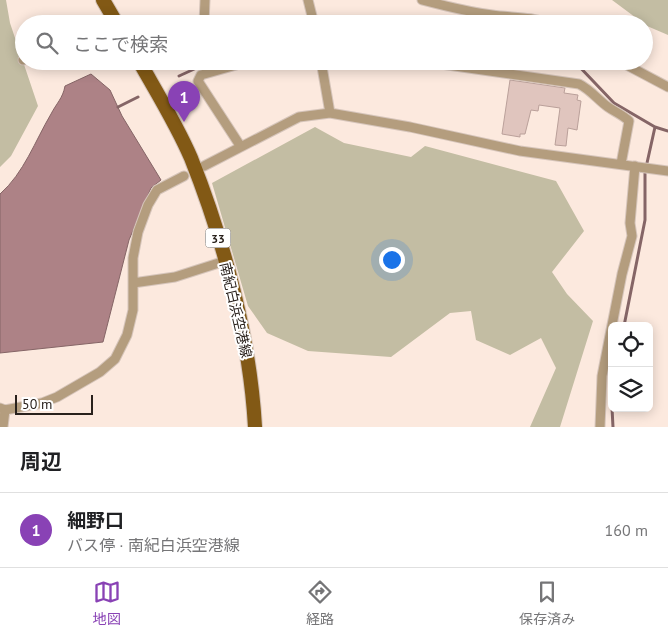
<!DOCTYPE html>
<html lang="ja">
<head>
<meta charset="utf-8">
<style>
  :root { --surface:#fff; --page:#f2f2f2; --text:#202124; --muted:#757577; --line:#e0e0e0; --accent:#8942b5 }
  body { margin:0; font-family:"PT Sans","Noto Sans JP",sans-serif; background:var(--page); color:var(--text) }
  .controls { position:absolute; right:15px; bottom:15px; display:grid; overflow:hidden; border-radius:8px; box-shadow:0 2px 12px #0003 }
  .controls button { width:45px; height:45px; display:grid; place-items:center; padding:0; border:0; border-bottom:1px solid var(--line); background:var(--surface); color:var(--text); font:25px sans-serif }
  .scale { position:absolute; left:15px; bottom:12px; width:78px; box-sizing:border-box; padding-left:5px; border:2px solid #29211c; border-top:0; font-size:14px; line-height:18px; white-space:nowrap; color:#29211c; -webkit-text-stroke:4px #fff; paint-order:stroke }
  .you { position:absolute; left:391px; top:259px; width:18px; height:18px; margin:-12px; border:4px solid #fff; border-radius:50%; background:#1a73e8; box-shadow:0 0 0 8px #1a73e833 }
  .badge { display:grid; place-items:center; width:32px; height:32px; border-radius:50%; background:var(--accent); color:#fff; font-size:16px; font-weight:700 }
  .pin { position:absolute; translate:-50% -41px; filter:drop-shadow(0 1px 2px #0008) }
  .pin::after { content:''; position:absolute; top:26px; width:18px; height:15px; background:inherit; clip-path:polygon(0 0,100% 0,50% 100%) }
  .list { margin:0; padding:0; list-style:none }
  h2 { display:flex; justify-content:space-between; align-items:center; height:65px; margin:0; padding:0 20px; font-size:21px }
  h2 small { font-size:16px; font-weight:400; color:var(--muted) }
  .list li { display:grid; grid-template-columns:32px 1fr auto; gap:15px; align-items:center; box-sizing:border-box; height:75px; padding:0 20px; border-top:1px solid var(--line) }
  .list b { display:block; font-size:19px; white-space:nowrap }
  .list p { margin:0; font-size:16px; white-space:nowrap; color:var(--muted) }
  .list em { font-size:16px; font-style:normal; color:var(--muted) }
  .icon { flex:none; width:28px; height:28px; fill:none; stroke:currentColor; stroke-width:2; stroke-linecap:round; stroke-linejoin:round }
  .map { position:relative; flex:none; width:668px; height:427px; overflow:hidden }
  .search { position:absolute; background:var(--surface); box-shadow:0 2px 12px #0003; left:15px; right:15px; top:15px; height:55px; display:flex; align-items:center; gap:12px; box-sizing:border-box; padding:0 18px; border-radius:28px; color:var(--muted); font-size:19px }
  .sheet { height:140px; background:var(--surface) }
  nav { display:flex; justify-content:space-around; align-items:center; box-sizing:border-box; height:70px; border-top:1px solid var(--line); background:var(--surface); font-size:14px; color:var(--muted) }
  nav a { display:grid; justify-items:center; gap:2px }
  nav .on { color:var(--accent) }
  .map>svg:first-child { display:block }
  .green { fill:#c3bda3 }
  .water { fill:#ad8286; stroke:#856566 }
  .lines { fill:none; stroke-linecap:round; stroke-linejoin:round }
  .stream { stroke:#856566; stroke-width:3 }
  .building { fill:#e0c5be; stroke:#baa09a }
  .street-casing { stroke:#d6c5bb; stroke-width:11 }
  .primary-casing { stroke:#d6c5bb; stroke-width:16 }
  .street { stroke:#b49d7e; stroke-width:9 }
  .primary { stroke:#825915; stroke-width:14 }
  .labels { text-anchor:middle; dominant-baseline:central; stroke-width:4; stroke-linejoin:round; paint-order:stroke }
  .shield { fill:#fff; stroke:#696460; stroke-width:1 }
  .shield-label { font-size:12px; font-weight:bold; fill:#29211c }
  .street-label { font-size:14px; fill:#29211c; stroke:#fff }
</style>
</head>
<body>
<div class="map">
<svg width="668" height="427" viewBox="0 0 668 427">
  <rect width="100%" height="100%" fill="#fce9de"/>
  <path class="green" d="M 0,0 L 6,0 L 10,23 L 38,106 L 11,156 L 0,167 Z
    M 612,0 L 668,0 L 668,35 L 647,26 Z
    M 315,127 L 344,143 L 411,157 L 425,146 L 556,181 L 584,231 L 552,272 L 567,294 L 593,321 L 560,427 L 530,427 L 556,368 L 541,338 L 510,355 L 476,340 L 471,311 L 450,313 L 391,357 L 308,351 L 267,333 L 248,306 L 212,183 Z"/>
  <path class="water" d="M 91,74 L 110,90 L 122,116 L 161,180 L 151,188 L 129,240 L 103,342 L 0,353 L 0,194 C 24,173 35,141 51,114 C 56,104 63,98 65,86 Z"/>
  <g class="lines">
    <path class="stream" d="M 373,24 L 392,17 L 415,19 L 445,24
      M 574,61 L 614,103 L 655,127 L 645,172 L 645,220 L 624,326
      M 179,76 L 203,65 L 217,61
      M 118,107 L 138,97
      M 655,127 L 668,131
      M 612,408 L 613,427"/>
  </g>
  <path class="building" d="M 510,80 L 565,88 L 564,93 L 578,95 L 577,100 L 581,101 L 577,130 L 568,128 L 566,146 L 555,145 L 560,108 L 539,105 L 538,111 L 531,110 L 525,134 L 520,134 L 520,137 L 502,134 Z"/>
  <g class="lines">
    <defs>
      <path id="street" d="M 308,0 L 314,24
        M 422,0 C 445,6 468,12 492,15 C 512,18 530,16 550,24
        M 204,24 L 205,0
        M 23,60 L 24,59
        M 321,61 L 330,113
        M 420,61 L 579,84 C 591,90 598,100 608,107 C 615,112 623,115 629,121 L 621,164
        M 619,61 L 668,87
        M 241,147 L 198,81 L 201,75 L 250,61
        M 204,166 L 299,117 L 330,113 L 410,127 L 520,151 L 668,171
        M 133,283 L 175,277 L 225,261
        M 0,408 L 5,410 L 42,403 L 57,397 L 100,372 L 115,359 L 127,335 L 133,310 L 133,258 L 138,232 L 148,205 L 157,190 L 184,176
        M 3,427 L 5,410
        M 600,427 L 602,376 L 622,274 L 632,236 L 630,223 L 635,166"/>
      <path id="primary" d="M 103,0 L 117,24
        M 139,61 C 157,93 177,125 191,158 C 224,241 250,338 255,427"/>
    </defs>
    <use href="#street" class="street-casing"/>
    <use href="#primary" class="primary-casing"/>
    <use href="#street" class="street"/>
    <use href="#primary" class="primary"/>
  </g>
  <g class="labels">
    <rect class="shield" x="205.5" y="228.5" width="25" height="19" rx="4"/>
    <g class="shield-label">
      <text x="218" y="238">33</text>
    </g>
    <g class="street-label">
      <text transform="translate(236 310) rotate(77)">南紀白浜空港線</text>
    </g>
  </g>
</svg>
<div class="controls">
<button><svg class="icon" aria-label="locate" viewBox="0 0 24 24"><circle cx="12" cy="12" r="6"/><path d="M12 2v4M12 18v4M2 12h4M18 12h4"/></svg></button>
<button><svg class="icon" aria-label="layers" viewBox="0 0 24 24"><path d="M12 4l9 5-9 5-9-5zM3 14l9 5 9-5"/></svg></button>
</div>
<div class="scale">50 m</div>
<div class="you"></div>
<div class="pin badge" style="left:184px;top:122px">1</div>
<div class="search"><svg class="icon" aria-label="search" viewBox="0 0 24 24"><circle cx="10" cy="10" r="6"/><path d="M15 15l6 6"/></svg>ここで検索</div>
</div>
<section class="sheet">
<h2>周辺<small></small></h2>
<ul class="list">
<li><span class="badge">1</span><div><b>細野口</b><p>バス停 · 南紀白浜空港線</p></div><em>160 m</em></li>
</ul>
</section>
<nav>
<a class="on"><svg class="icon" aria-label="map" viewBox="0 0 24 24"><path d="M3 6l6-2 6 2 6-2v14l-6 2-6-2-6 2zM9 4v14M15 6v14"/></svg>地図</a>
<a><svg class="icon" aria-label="directions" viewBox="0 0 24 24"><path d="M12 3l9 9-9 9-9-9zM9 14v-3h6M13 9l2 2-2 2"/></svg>経路</a>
<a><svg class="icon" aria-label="saved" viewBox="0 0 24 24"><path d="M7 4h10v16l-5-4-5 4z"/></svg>保存済み</a>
</nav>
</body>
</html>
